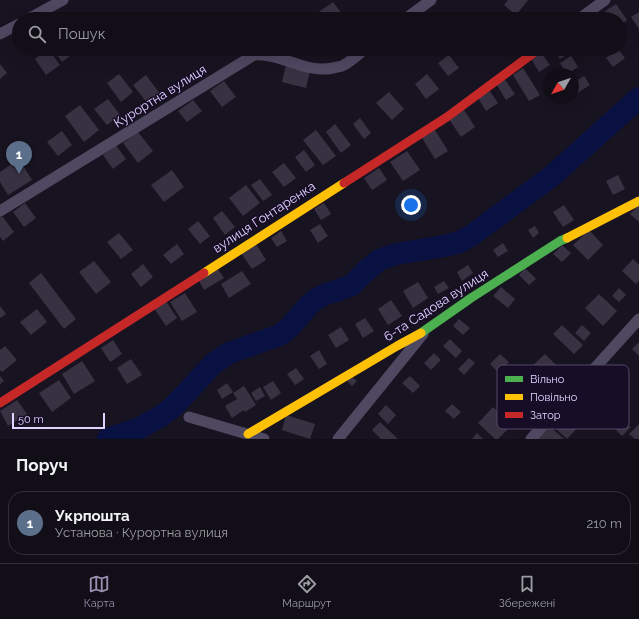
<!DOCTYPE html>
<html lang="uk">
<head>
<meta charset="utf-8">
<style>
  :root { --surface:#120e18; --page:#1b1721; --text:#f1f3f6; --muted:#9c9ca2; --line:#312e37; --accent:#9b90b1 }
  body { margin:0; font-family:Raleway,sans-serif; background:var(--page); color:var(--text) }
  .compass { position:absolute; left:543px; top:68px; width:36px; height:36px; border-radius:50%; background:var(--surface); box-shadow:0 4px 16px #0002; rotate:230deg }
  .scale { position:absolute; left:12px; bottom:10px; width:93px; box-sizing:border-box; padding-left:4px; border:2px solid #e1d3ff; border-top:0; font-size:11px; line-height:14px; white-space:nowrap; color:#e1d3ff; -webkit-text-stroke:3px #170d26; paint-order:stroke }
  .you { position:absolute; left:411px; top:205px; width:14px; height:14px; margin:-10px; border:3px solid #fff; border-radius:50%; background:#1a73e8; box-shadow:0 0 0 6px #1a73e833 }
  .badge { display:grid; place-items:center; width:26px; height:26px; border-radius:50%; background:var(--accent); color:#fff; font-size:13px; font-weight:700 }
  .pin { position:absolute; translate:-50% -33px; filter:drop-shadow(0 1px 2px #0008) }
  .pin::after { content:''; position:absolute; top:21px; width:14px; height:12px; background:inherit; clip-path:polygon(0 0,100% 0,50% 100%) }
  .list { margin:0; padding:0; list-style:none }
  h2 { display:flex; justify-content:space-between; align-items:center; height:52px; margin:0; padding:0 16px; font-size:17px }
  h2 small { font-size:13px; font-weight:400; color:var(--muted) }
  .list li { display:grid; grid-template-columns:26px 1fr auto; gap:12px; align-items:center; box-sizing:border-box; height:64px; margin:0 8px 8px; padding:0 8px; border:1px solid var(--line); border-radius:16px }
  .list b { display:block; font-size:15px; white-space:nowrap }
  .list p { margin:0; font-size:13px; white-space:nowrap; color:var(--muted) }
  .list em { font-size:13px; font-style:normal; color:var(--muted) }
  .icon { flex:none; width:22px; height:22px; fill:none; stroke:currentColor; stroke-width:2; stroke-linecap:round; stroke-linejoin:round }
  .map { position:relative; flex:none; width:639px; height:439px; overflow:hidden }
  .search { position:absolute; background:var(--surface); box-shadow:0 4px 16px #0002; left:12px; right:12px; top:12px; height:44px; display:flex; align-items:center; gap:10px; box-sizing:border-box; padding:0 14px; border-radius:22px; color:var(--muted); font-size:15px }
  .sheet { height:124px; background:var(--surface) }
  nav { display:flex; justify-content:space-around; align-items:center; box-sizing:border-box; height:56px; border-top:1px solid var(--line); background:var(--surface); font-size:11px; color:var(--muted) }
  nav a { display:grid; justify-items:center; gap:2px }
  nav .on { color:var(--accent) }
  .map>svg:first-child { display:block }
  .lines { fill:none; stroke-linecap:round; stroke-linejoin:round }
  .river { stroke:#091143; stroke-width:22 }
  .building { fill:#383142 }
  .street { stroke:#4e4861; stroke-width:11 }
  .fast { stroke:#4caf50; stroke-width:9 }
  .slow { stroke:#ffc107; stroke-width:9 }
  .jam { stroke:#c62828; stroke-width:9 }
  .labels { text-anchor:middle; dominant-baseline:central; stroke-width:3; stroke-linejoin:round; paint-order:stroke }
  .street-label { font-size:13px; fill:#e1d3ff; stroke:#170d26 }
  .key { fill:#170d26; stroke:#544867; stroke-width:1 }
  .key-label { font-size:11px; fill:#e1d3ff }
</style>
</head>
<body>
<div class="map">
<svg width="639" height="439" viewBox="0 0 639 439">
  <rect width="100%" height="100%" fill="#181320"/>
  <g class="lines">
    <path class="river" d="M 108,439 L 140,428 L 161,416 L 173,407 L 214,363 L 229,353 L 280,335 L 290,327 L 308,306 L 316,299 L 326,294 L 339,290 L 352,285 L 366,271 L 379,260 L 396,254 L 444,246 L 460,242 L 472,235 L 552,176 L 639,98"/>
  </g>
  <path class="building" d="M 508,0 L 528,0 L 516,15 L 504,5 Z
    M 333,2 L 346,19 L 316,19 L 313,16 Z
    M 616,4 L 627,20 L 620,25 L 620,19 L 605,19 L 602,13 Z
    M 430,12 L 436,19 L 421,19 Z
    M 639,12 L 639,29 L 631,17 Z
    M 511,13 L 518,19 L 506,19 Z
    M 471,15 L 474,19 L 465,19 Z
    M 48,49 L 60,65 L 46,75 L 35,59 Z
    M 53,49 L 71,49 L 74,53 L 62,62 Z
    M 393,49 L 407,49 L 398,56 Z
    M 553,49 L 565,49 L 568,54 L 560,59 Z
    M 618,49 L 625,58 L 613,67 L 606,58 Z
    M 540,51 L 550,65 L 539,72 L 530,57 Z
    M 449,55 L 459,68 L 448,76 L 438,63 Z
    M 571,56 L 578,67 L 567,74 L 560,63 Z
    M 0,64 L 7,73 L 0,79 Z
    M 286,65 L 310,71 L 306,88 L 282,82 Z
    M 523,68 L 540,95 L 529,101 L 513,75 Z
    M 558,68 L 562,74 L 548,74 Z
    M 119,74 L 133,92 L 121,102 L 107,83 Z
    M 427,74 L 439,89 L 426,99 L 415,84 Z
    M 146,75 L 161,95 L 148,104 L 133,85 Z
    M 584,76 L 590,85 L 573,96 L 573,83 Z
    M 503,77 L 515,94 L 506,100 L 495,82 Z
    M 224,81 L 236,97 L 222,107 L 210,91 Z
    M 489,90 L 498,103 L 486,111 L 478,98 Z
    M 389,92 L 404,109 L 392,120 L 376,103 Z
    M 108,99 L 120,115 L 107,125 L 94,109 Z
    M 193,100 L 202,111 L 187,122 L 178,111 Z
    M 80,105 L 99,130 L 84,142 L 65,116 Z
    M 464,110 L 475,127 L 461,137 L 449,119 Z
    M 360,118 L 371,133 L 364,139 L 353,124 Z
    M 335,124 L 351,145 L 341,153 L 326,132 Z
    M 316,130 L 336,156 L 323,165 L 303,140 Z
    M 435,130 L 448,151 L 435,159 L 422,138 Z
    M 62,131 L 72,145 L 58,156 L 47,142 Z
    M 138,132 L 153,151 L 138,163 L 123,143 Z
    M 116,145 L 126,159 L 113,169 L 103,155 Z
    M 304,150 L 315,165 L 306,172 L 295,157 Z
    M 407,151 L 420,170 L 403,181 L 390,162 Z
    M 19,159 L 32,180 L 8,195 L 0,182 L 0,172 Z
    M 284,163 L 296,178 L 284,187 L 272,172 Z
    M 379,168 L 387,180 L 372,190 L 364,178 Z
    M 172,170 L 184,187 L 164,202 L 151,185 Z
    M 618,175 L 625,189 L 613,195 L 606,181 Z
    M 260,179 L 272,195 L 263,201 L 251,185 Z
    M 246,185 L 260,203 L 243,216 L 229,198 Z
    M 25,203 L 36,218 L 24,227 L 13,212 Z
    M 324,203 L 331,214 L 321,220 L 314,209 Z
    M 564,205 L 574,220 L 563,227 L 553,212 Z
    M 639,205 L 639,222 L 630,214 Z
    M 222,211 L 235,227 L 225,235 L 213,218 Z
    M 2,216 L 14,232 L 3,241 L 0,237 L 0,217 Z
    M 198,221 L 210,236 L 200,244 L 188,229 Z
    M 320,224 L 328,236 L 318,243 L 310,230 Z
    M 535,226 L 539,233 L 533,238 L 528,230 Z
    M 589,230 L 603,245 L 588,260 L 573,245 Z
    M 281,231 L 287,241 L 277,247 L 271,238 Z
    M 119,233 L 133,250 L 121,259 L 107,242 Z
    M 503,243 L 508,251 L 498,257 L 493,250 Z
    M 177,244 L 184,254 L 171,264 L 163,255 Z
    M 256,244 L 266,260 L 252,269 L 241,253 Z
    M 562,245 L 571,253 L 562,262 L 553,254 Z
    M 633,259 L 639,265 L 639,281 L 636,284 L 622,271 Z
    M 94,261 L 111,282 L 96,294 L 79,272 Z
    M 143,264 L 153,277 L 141,287 L 131,274 Z
    M 468,265 L 473,273 L 462,281 L 457,272 Z
    M 525,268 L 536,279 L 529,285 L 519,275 Z
    M 218,269 L 224,278 L 204,290 L 199,281 Z
    M 242,271 L 251,284 L 229,298 L 221,284 Z
    M 41,273 L 76,319 L 64,329 L 29,283 Z
    M 444,281 L 449,288 L 438,294 L 434,287 Z
    M 418,282 L 428,298 L 413,308 L 403,291 Z
    M 501,287 L 515,299 L 508,308 L 493,296 Z
    M 619,288 L 626,295 L 619,302 L 612,296 Z
    M 185,293 L 197,312 L 182,321 L 170,302 Z
    M 599,294 L 617,311 L 603,326 L 585,308 Z
    M 391,300 L 402,316 L 388,325 L 378,309 Z
    M 166,301 L 177,318 L 166,326 L 154,308 Z
    M 0,306 L 6,314 L 0,318 Z
    M 37,309 L 47,322 L 31,335 L 20,322 Z
    M 365,318 L 374,331 L 363,338 L 355,324 Z
    M 459,319 L 470,328 L 463,335 L 453,326 Z
    M 562,325 L 583,345 L 574,354 L 553,334 Z
    M 582,325 L 591,333 L 584,341 L 575,333 Z
    M 341,327 L 349,340 L 336,348 L 328,335 Z
    M 450,339 L 462,351 L 456,358 L 443,346 Z
    M 113,340 L 122,354 L 110,362 L 101,348 Z
    M 639,342 L 639,356 L 632,349 Z
    M 5,346 L 17,360 L 2,372 L 0,370 L 0,350 Z
    M 319,350 L 327,364 L 319,369 L 310,356 Z
    M 434,353 L 441,360 L 431,370 L 424,363 Z
    M 500,354 L 509,362 L 499,373 L 490,364 Z
    M 545,354 L 561,370 L 549,382 L 532,366 Z
    M 469,358 L 475,363 L 464,375 L 458,369 Z
    M 131,359 L 142,375 L 127,384 L 117,368 Z
    M 82,361 L 95,381 L 74,394 L 62,374 Z
    M 296,368 L 304,379 L 295,385 L 287,374 Z
    M 350,375 L 357,381 L 352,386 L 346,380 Z
    M 0,376 L 4,381 L 0,384 Z
    M 410,376 L 420,386 L 413,393 L 402,383 Z
    M 59,380 L 71,398 L 52,412 L 39,393 Z
    M 273,381 L 281,393 L 271,400 L 263,387 Z
    M 227,383 L 233,392 L 222,399 L 217,390 Z
    M 244,386 L 256,405 L 245,412 L 244,410 L 232,418 L 225,406 L 237,399 L 233,393 Z
    M 260,387 L 265,396 L 256,401 L 251,393 Z
    M 17,400 L 27,414 L 8,426 L 0,411 Z
    M 452,404 L 461,412 L 454,419 L 445,411 Z
    M 386,405 L 396,415 L 388,424 L 378,414 Z
    M 493,407 L 512,425 L 498,439 L 495,439 L 478,423 Z
    M 570,410 L 583,422 L 567,439 L 554,427 Z
    M 286,415 L 315,424 L 310,439 L 282,430 Z
    M 623,420 L 631,427 L 622,436 L 615,429 Z
    M 380,422 L 398,439 L 381,439 L 372,430 Z
    M 639,424 L 639,439 L 635,439 L 629,434 Z
    M 548,425 L 564,439 L 536,439 Z
    M 477,433 L 483,439 L 472,439 Z"/>
  <g class="lines">
    <path class="street" d="M 28,19 L 63,0
      M 405,19 L 431,0
      M 579,19 L 605,0
      M 0,34 L 19,24
      M 0,211 L 254,55 C 282,53 305,74 333,68 C 336,67 340,67 342,66 C 349,63 359,54 365,49
      M 189,417 L 264,439
      M 338,439 L 423,334
      M 531,439 L 639,319"/>
    <path class="fast" d="M 421,333 L 471,298 L 560,241 L 567,238"/>
    <path class="slow" d="M 567,238 L 639,201
      M 204,273 L 344,183
      M 248,434 L 397,346 L 421,333"/>
    <path class="jam" d="M 344,183 L 447,117 L 539,49
      M 0,403 L 204,273"/>
  </g>
  <g class="labels">
    <g class="street-label">
      <text transform="translate(160 96) rotate(-32)">Курортна вулиця</text>
      <text transform="translate(264 217) rotate(-33)">вулиця Гонтаренка</text>
      <text transform="translate(436 305) rotate(-33)">6-та Садова вулиця</text>
    </g>
  </g>
  <rect x="497" y="365" width="132" height="64" rx="6" class="key"/>
  <rect x="505" y="376" width="18" height="6" fill="#4caf50"/>
  <rect x="505" y="394" width="18" height="6" fill="#ffc107"/>
  <rect x="505" y="412" width="18" height="6" fill="#c62828"/>
  <g class="key-label">
    <text x="530" y="383">Вільно</text>
    <text x="530" y="401">Повільно</text>
    <text x="530" y="419">Затор</text>
  </g>
</svg>
<svg class="compass" viewBox="-18 -18 36 36"><path d="M0-13l5 13h-10z" fill="#e53935"/><path d="M0 13l5-13h-10z" fill="#9c9ca2"/></svg>
<div class="scale">50 m</div>
<div class="you"></div>
<div class="pin badge" style="left:19px;top:174px;background:#5c6f8a">1</div>
<div class="search"><svg class="icon" aria-label="search" viewBox="0 0 24 24"><circle cx="10" cy="10" r="6"/><path d="M15 15l6 6"/></svg>Пошук</div>
</div>
<section class="sheet">
<h2>Поруч<small></small></h2>
<ul class="list">
<li><span class="badge" style="background:#5c6f8a">1</span><div><b>Укрпошта</b><p>Установа · Курортна вулиця</p></div><em>210 m</em></li>
</ul>
</section>
<nav>
<a class="on"><svg class="icon" aria-label="map" viewBox="0 0 24 24"><path d="M3 6l6-2 6 2 6-2v14l-6 2-6-2-6 2zM9 4v14M15 6v14"/></svg>Карта</a>
<a><svg class="icon" aria-label="directions" viewBox="0 0 24 24"><path d="M12 3l9 9-9 9-9-9zM9 14v-3h6M13 9l2 2-2 2"/></svg>Маршрут</a>
<a><svg class="icon" aria-label="saved" viewBox="0 0 24 24"><path d="M7 4h10v16l-5-4-5 4z"/></svg>Збережені</a>
</nav>
</body>
</html>
